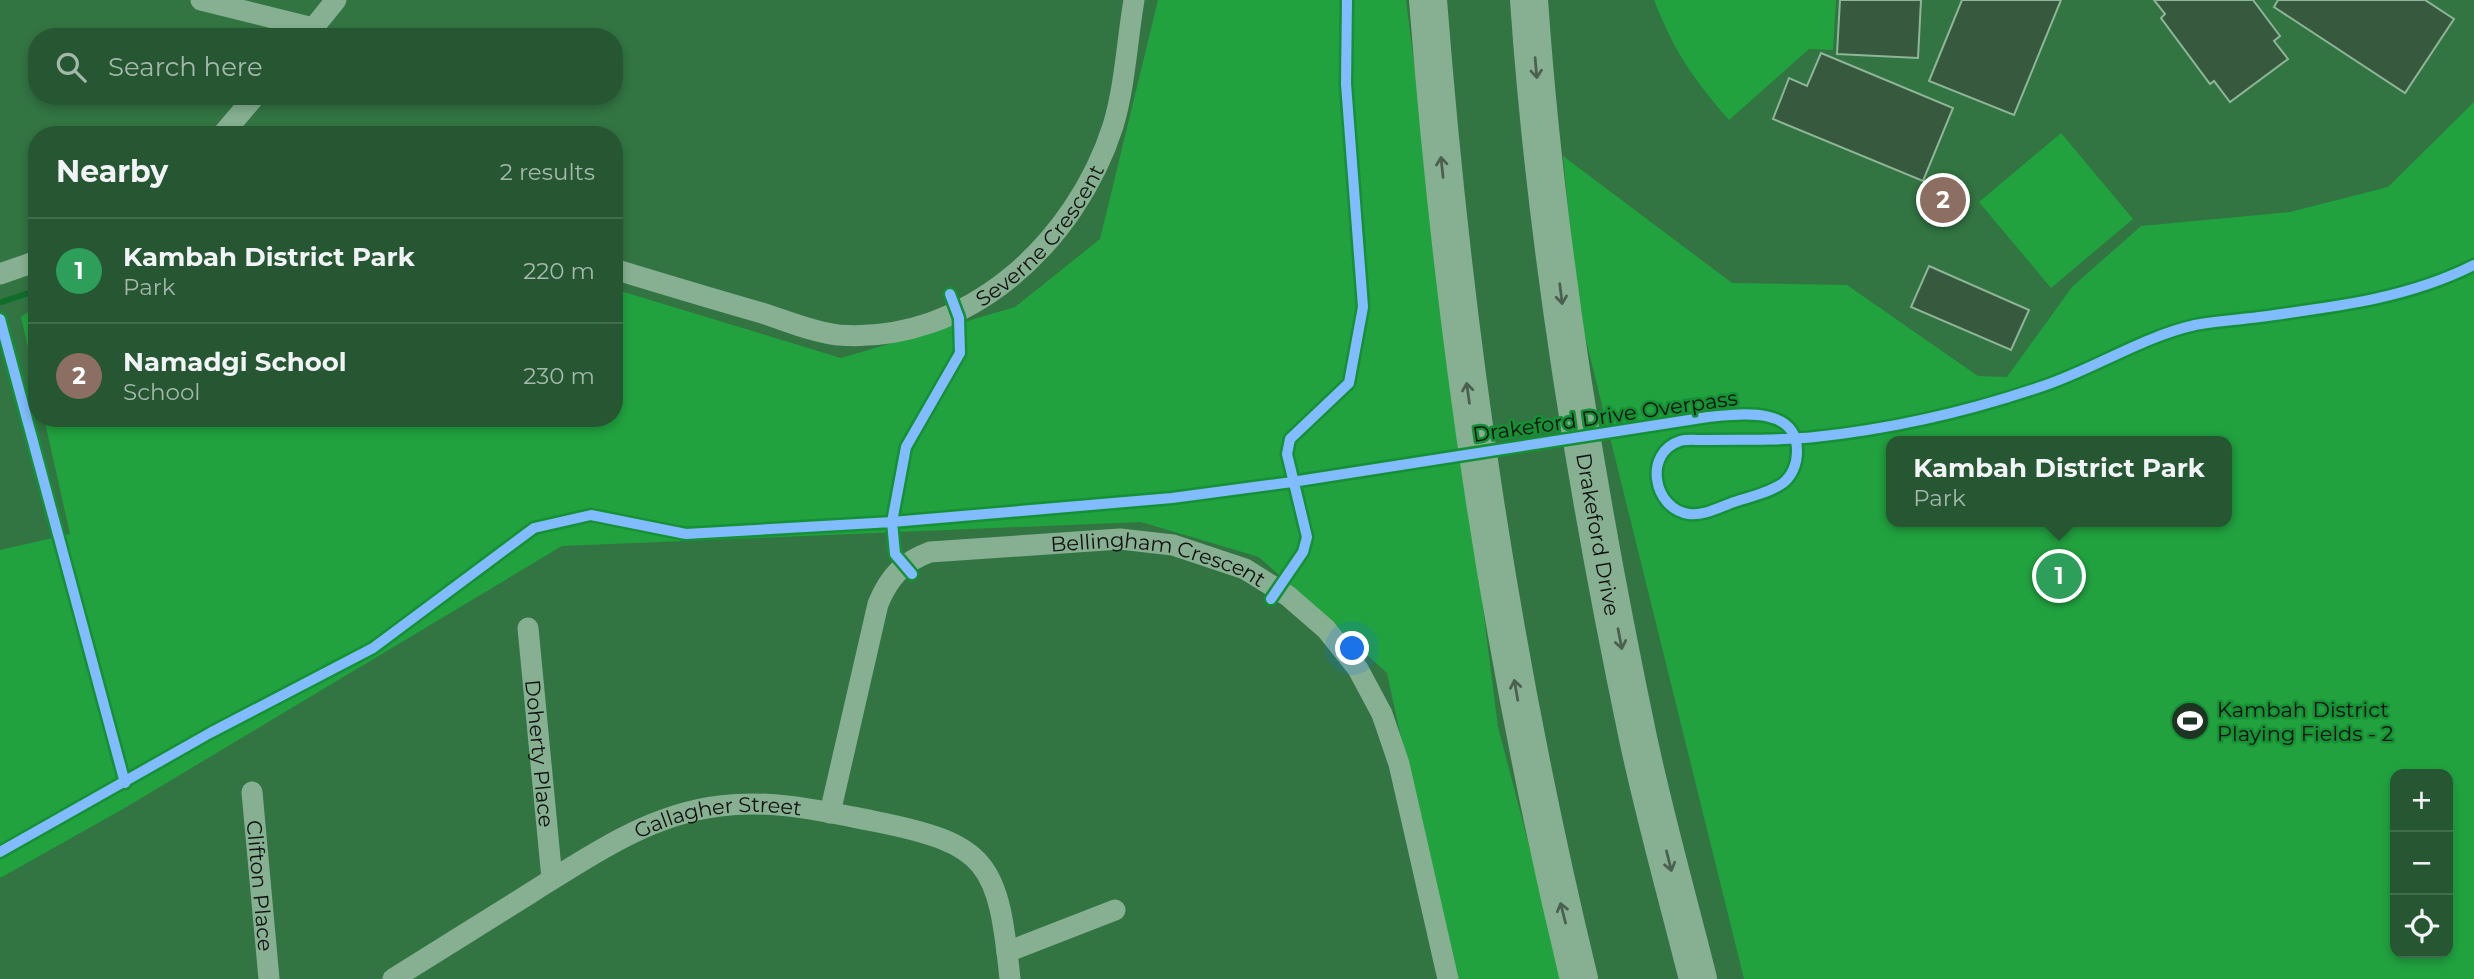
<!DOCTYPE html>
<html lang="en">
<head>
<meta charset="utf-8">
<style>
  :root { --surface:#265732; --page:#32603e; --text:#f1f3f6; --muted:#a4b8ac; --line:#426d4d; --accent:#8bbbb9 }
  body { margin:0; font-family:Montserrat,sans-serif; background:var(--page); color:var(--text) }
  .controls { position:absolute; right:21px; bottom:21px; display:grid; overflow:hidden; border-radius:14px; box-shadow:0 4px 10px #0003 }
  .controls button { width:63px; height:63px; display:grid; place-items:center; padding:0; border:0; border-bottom:2px solid var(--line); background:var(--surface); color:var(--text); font:35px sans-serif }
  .you { position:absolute; left:1353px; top:649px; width:24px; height:24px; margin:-18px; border:5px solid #fff; border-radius:50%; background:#1a73e8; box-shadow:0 0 0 10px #1a73e833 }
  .badge { display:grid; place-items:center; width:46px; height:46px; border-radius:50%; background:var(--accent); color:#fff; font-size:23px; font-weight:700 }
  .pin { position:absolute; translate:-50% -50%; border:4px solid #fff; box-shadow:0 2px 7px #0006 }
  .popup { position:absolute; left:1886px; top:436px; width:346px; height:91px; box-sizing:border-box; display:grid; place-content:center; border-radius:14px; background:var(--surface); filter:drop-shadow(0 2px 5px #0005); font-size:23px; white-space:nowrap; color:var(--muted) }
  .popup b { font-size:26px; color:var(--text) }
  .popup::after { content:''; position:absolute; left:50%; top:100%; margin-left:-14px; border:14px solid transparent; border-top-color:var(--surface) }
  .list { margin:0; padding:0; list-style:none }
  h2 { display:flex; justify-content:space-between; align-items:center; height:91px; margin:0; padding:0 28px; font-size:30px }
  h2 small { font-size:23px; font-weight:400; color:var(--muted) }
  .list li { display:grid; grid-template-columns:46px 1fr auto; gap:21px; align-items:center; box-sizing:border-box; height:105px; padding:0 28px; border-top:2px solid var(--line) }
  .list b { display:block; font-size:26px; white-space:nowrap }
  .list p { margin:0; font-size:23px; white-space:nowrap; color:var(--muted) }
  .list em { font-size:23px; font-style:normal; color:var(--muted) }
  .icon { flex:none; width:38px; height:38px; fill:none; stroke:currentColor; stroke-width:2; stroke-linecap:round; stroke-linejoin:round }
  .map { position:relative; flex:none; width:2474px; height:979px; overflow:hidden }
  .search { position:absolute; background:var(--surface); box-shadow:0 4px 10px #0003; left:28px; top:28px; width:595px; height:77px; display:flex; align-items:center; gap:18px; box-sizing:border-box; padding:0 24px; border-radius:28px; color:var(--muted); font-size:26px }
  .panel { position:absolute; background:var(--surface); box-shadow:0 4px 10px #0003; left:28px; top:126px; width:595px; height:301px; border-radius:28px }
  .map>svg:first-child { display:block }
  .green { fill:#21a23f; fill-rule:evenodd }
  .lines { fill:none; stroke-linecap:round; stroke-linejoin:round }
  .stream { stroke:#116d29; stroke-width:6 }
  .building { fill:#375a3e; stroke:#8eb597; stroke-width:2 }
  .street { stroke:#86b091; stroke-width:21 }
  .highway { stroke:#87b092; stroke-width:38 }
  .cycleway-casing { stroke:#169034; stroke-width:15 }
  .cycleway { stroke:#80bcff; stroke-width:10 }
  .oneway { stroke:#4c6052 }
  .labels { text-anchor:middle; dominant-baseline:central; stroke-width:5; stroke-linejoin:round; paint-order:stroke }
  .street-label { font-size:21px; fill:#111; stroke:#169034 }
  .poi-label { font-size:21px; fill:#111; stroke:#169034; text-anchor:start }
</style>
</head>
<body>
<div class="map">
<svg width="2474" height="979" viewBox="0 0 2474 979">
  <rect width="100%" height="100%" fill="#327442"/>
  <path class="green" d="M 1158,0 L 1406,0 L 1498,727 L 1564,979 L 1453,979 L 1387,673 L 1259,557 L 1141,522 L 562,546 L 123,809 L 0,878 L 0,550 L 70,534 L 44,418 L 614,418 L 614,289 L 841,358 L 1015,307 L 1100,239 Z
    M 1654,0 L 1836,0 L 1833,50 L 1809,49 L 1729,120 C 1692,77 1675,53 1654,0 Z
    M 2474,102 L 2474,979 L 1744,979 L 1578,308 L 1563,156 L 1732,283 L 1847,285 L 1978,376 L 2007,377 L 2072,287 L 2141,226 L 2290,212 L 2388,187 ZM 1891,441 L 2227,441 L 2227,522 L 1891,522 ZM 2395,774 L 2448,774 L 2448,953 L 2395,953 Z
    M 2061,133 L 2133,219 L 2051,288 L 1979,202 Z
    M 37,306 L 37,387 L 21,317 Z"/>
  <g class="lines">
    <path class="stream" d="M 2,302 L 37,290"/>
  </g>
  <path class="building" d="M 1840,0 L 1921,0 L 1918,58 L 1837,54 Z
    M 1962,0 L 2061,0 L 2014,115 L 1929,81 Z
    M 2154,0 L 2253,0 L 2280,36 L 2274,41 L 2288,59 L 2230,102 L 2214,81 L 2210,84 L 2161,18 L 2165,14 Z
    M 2278,0 L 2425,0 L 2454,19 L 2405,93 L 2274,7 Z
    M 1821,53 L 1953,108 L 1923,181 L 1773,119 L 1789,78 L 1807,86 Z
    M 1929,266 L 2029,310 L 2011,350 L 1911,307 Z"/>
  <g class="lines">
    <g class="street">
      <path d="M 201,0 L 313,28"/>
      <path d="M 306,37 L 336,0"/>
      <path d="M 222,135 L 255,96"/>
      <path id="s1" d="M 614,269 C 663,284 713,299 762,313 C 787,321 812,332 838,335 C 967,345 1076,242 1113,126 C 1125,86 1127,41 1134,0"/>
      <path d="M 0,274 L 37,261"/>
      <path id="s2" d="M 528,628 L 552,879"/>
      <path id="s3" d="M 252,792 L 269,979"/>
      <path id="s4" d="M 830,813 L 878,604 C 889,577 903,562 930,552 L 1120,539 L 1173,545 L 1245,569 L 1288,596 L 1326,629 L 1358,669 L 1382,714 L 1399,764 L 1448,979"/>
      <path d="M 1007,952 L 1115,910"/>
      <path id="s5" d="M 393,979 C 438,951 484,922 529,894 C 588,857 649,814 720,806 C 772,799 822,811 873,821 C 990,844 998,863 1010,979"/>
    </g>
    <g class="highway">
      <path d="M 1428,0 C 1454,334 1500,653 1579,979"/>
      <path id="s6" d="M 1529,0 C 1546,247 1587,495 1638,738 C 1655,818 1678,899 1698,979"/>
    </g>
    <defs>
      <path id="cycleway" d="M 0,319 L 125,783
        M 912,574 L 895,554 L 892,522 L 906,447 L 960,353 L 959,318 L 950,294
        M 1271,599 L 1303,552 L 1307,537 L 1287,454 L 1290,439 L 1349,383 L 1363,307 L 1346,84 L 1347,0
        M 0,852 L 210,733 L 373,648 L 534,528 L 591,515 L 686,534 L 892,522 L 1172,498 L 1292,482 L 1708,417 C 1738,414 1798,405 1797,452 C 1797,464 1792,476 1783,483 C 1769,493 1749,497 1734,502 C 1720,507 1704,516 1689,514 C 1653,509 1643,453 1680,441 C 1687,439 1696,440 1703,440 C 1740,439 1778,441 1815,437 C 1891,429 1970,411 2043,386 C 2094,369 2142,337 2195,325 C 2216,321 2238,320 2259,317 C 2333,307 2407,299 2474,265"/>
    </defs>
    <use href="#cycleway" class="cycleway-casing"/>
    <use href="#cycleway" class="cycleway"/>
  </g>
  <defs><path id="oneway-shaft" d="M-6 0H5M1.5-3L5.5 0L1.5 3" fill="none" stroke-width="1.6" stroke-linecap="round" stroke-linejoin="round" transform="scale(1.75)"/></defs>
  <g class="oneway">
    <use href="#oneway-shaft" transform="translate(1536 68) rotate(85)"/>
    <use href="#oneway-shaft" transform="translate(1442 167) rotate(-96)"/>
    <use href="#oneway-shaft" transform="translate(1561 294) rotate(83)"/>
    <use href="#oneway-shaft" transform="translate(1468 393) rotate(-98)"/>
    <use href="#oneway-shaft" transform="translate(1620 639) rotate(79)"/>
    <use href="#oneway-shaft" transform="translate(1516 690) rotate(-100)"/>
    <use href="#oneway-shaft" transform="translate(1669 861) rotate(76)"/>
    <use href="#oneway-shaft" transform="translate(1563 913) rotate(-104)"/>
  </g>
  <defs>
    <symbol id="stadium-disc" viewBox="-11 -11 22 22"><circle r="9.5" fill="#1d3422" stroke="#169034"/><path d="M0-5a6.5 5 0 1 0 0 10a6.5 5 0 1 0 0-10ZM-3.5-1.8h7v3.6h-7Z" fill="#fff"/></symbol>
  </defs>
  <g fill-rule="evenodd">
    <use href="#stadium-disc" x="2168" y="699" width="44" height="44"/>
  </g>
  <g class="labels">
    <g class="street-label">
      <text stroke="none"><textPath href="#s1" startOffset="471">Severne Crescent</textPath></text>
      <text transform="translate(1605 416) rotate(-8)">Drakeford Drive Overpass</text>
      <text stroke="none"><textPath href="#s6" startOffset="539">Drakeford Drive</textPath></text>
      <text stroke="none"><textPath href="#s4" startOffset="522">Bellingham Crescent</textPath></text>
      <text stroke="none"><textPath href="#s2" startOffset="126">Doherty Place</textPath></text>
      <text stroke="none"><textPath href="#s5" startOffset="369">Gallagher Street</textPath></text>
      <text stroke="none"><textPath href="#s3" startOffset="94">Clifton Place</textPath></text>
    </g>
    <g class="poi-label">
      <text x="2217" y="709">Kambah District<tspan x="2217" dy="24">Playing Fields - 2</tspan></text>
    </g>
  </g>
</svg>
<div class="controls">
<button>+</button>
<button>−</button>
<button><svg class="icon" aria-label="locate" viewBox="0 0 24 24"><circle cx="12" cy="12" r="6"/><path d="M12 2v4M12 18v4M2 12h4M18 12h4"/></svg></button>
</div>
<div class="you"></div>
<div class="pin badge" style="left:2059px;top:576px;background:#2e9e5b">1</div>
<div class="popup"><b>Kambah District Park</b>Park</div>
<div class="pin badge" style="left:1943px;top:200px;background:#8d6e63">2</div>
<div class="search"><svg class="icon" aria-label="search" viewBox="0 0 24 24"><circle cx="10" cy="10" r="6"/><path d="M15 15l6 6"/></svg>Search here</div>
<section class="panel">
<h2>Nearby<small>2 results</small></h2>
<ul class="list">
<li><span class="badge" style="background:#2e9e5b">1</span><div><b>Kambah District Park</b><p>Park</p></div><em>220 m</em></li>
<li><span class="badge" style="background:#8d6e63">2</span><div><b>Namadgi School</b><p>School</p></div><em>230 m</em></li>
</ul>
</section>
</div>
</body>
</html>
